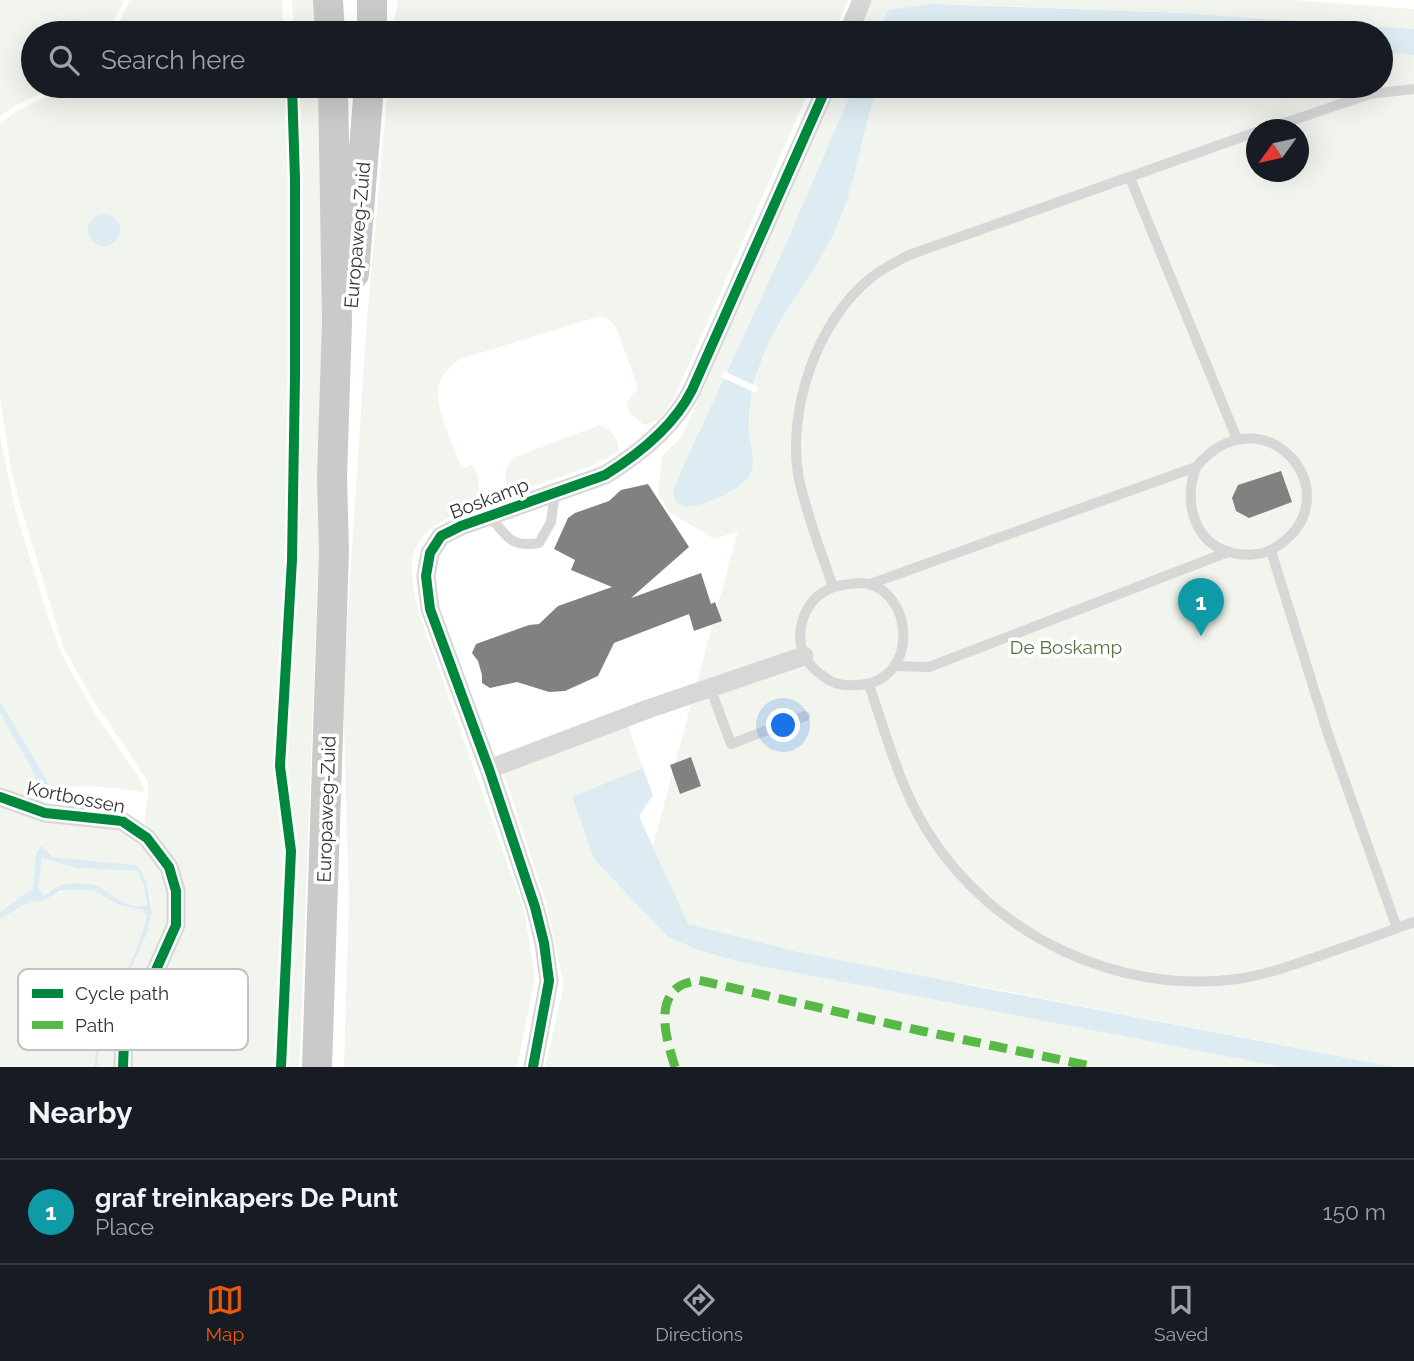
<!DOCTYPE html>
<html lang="en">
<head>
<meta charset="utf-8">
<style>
  :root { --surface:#171b24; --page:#20242c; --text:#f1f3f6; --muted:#9ea1a6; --line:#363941; --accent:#ea580c }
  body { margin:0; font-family:Raleway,sans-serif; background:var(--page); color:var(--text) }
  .compass { position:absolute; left:1246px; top:119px; width:63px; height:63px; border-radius:50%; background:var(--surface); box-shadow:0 7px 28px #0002; rotate:237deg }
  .you { position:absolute; left:784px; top:726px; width:24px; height:24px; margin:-18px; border:5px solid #fff; border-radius:50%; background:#1a73e8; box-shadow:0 0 0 10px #1a73e833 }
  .badge { display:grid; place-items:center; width:46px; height:46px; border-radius:50%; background:var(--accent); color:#fff; font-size:23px; font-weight:700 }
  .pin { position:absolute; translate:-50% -58px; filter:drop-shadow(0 2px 4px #0008) }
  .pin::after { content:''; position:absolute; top:37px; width:24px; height:21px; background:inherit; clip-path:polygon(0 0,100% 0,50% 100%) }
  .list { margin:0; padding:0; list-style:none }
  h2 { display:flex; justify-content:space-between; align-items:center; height:91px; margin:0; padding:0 28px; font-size:30px }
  h2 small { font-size:23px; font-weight:400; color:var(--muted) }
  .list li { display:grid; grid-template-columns:46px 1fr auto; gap:21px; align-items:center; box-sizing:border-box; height:105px; padding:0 28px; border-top:2px solid var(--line) }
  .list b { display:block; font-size:26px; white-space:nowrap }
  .list p { margin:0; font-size:23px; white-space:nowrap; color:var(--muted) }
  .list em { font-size:23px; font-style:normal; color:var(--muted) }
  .icon { flex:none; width:38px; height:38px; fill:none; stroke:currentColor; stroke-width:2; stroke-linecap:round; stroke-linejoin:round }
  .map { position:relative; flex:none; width:1414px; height:1067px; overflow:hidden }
  .search { position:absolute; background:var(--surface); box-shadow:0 7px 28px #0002; left:21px; right:21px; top:21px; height:77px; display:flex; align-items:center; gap:18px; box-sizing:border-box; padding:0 24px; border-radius:38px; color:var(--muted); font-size:26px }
  .sheet { height:196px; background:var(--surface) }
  nav { display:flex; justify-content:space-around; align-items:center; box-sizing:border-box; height:98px; border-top:2px solid var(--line); background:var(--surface); font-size:19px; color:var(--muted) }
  nav a { display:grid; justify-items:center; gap:4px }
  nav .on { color:var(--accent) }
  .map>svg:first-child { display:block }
  .green { fill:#f1f5ed; fill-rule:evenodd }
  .water { fill:#ddebf3; fill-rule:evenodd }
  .pier { fill:#fff }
  .building { fill:#818181 }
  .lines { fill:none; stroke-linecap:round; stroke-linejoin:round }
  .lane { stroke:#d7d7d7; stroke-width:10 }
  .street { stroke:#d7d7d7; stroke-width:19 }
  .primary { stroke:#cacaca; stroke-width:30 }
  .quiet { stroke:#58b947; stroke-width:9; stroke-dasharray:18 9; stroke-linecap:butt }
  .cycleway-casing { stroke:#fff; stroke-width:15 }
  .cycleway { stroke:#00873e; stroke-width:10 }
  .labels { text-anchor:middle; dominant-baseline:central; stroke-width:7; stroke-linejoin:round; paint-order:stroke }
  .street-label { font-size:19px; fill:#333; stroke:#fff }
  .park-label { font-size:19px; fill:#56703f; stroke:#fff }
  .key { fill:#fff; stroke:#c2c2c2; stroke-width:2 }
  .key-label { font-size:19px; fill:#333 }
</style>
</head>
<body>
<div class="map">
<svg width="1414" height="1067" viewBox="0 0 1414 1067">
  <rect width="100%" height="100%" fill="#fff"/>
  <path class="green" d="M 0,0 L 124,0 L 108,33 L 33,33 L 33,86 L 57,86 L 16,105 L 0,116 Z
    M 130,0 L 282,0 L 284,33 L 114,33 Z
    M 292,0 L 321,0 L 323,33 L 294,33 Z
    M 398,0 L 848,0 L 834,33 L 392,33 Z
    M 871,0 L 1293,0 L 1414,9 L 1414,29 L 1183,13 L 948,4 L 1255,33 L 857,33 Z
    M 1381,45 L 1414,48 L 1414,1067 L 1395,1067 L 974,985 L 719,955 L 740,962 L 1282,1067 L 545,1067 L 564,985 L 546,902 L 504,773 L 628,726 L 643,768 L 572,798 L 594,859 L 637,904 L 738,531 L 714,539 L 668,511 L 658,492 L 662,457 L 681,437 L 701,394 L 833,86 L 854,86 L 781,255 L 681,471 L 753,457 L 749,432 L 750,402 L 759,365 L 774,332 L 806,279 L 859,86 L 1381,86 ZM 1256,130 L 1298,130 L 1298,172 L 1256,172 Z
    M 69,86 L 287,86 L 291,372 L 286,565 L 274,766 L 284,855 L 275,1067 L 132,1067 C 134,1019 199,923 183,887 C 174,867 157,847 145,828 C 143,811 151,797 147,780 L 90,695 L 63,646 L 19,501 L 10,463 L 0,398 L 0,123 L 17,111 Z
    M 296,86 L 326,86 L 330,251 L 301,1028 L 299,1067 L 285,1067 L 295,851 L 286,769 L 296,545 L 301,378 L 299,176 Z
    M 388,86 L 811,86 L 674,398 L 660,419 L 645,425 L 629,413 L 627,402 L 638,388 L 617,329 L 610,320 L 600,316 L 460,359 C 451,366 443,372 439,384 C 433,407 454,446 462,468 L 472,465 L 478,475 L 480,502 C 470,512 459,512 446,519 C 401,544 410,573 420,616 L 524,911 L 535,977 L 517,1067 L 344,1067 L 349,901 L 343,687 L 367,319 Z
    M 599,425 C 613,430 617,437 619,451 L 592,466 L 510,494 C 503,479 503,468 516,457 Z
    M 0,436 L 15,509 L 47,614 L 62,655 L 96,716 L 139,777 L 144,792 C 114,789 78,781 49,792 L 49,788 L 0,701 Z
    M 0,713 L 33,771 L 43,800 L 38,805 L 0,790 Z
    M 0,803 L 122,830 L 139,843 L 158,867 L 165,882 L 169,895 L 167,925 L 114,1067 L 97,1067 C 100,1013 137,971 151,920 C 154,905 148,874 135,865 L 53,857 L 48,854 L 45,849 L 38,847 L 36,852 L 33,888 L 0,912 Z
    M 42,858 L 76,868 L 137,871 L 143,883 L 147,905 C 127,909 113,894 97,886 C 88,882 67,883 58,886 C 53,888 49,892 44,895 L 38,888 Z
    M 67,890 L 92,890 L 119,905 L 143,910 L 148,916 C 134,971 100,1007 94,1067 L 0,1067 L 0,919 L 25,904 Z"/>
  <path class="water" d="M 931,4 L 1183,13 L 1414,29 L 1414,55 L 1381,52 L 1381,33 L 878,33 L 889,10 Z
    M 854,86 L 878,86 C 861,131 857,180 838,224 C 817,273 778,313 760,364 C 752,384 748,410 749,432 C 750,445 757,461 750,474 C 743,489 702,508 685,506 C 682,506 679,503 676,502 L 673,491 L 681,471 L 781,255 Z
    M88 230a16 16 0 1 1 32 0a16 16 0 1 1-32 0Z
    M 0,701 L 48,783 L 48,798 L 45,800 L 41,797 L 33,771 L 0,713 Z
    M 643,768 L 653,795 L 639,816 L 688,924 L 798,952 L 1395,1067 L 1282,1067 L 740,962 L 699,950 L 668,937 L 594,859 L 572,797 Z
    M 41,846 L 53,857 L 135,865 L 141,870 L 147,883 L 152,912 L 148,931 L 106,1025 L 101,1037 L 97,1067 L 94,1067 C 98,1011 135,969 147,916 L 143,910 L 119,905 L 92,890 L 67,890 L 60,891 L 44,900 L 25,904 L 0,919 L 0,912 L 33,888 L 36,852 ZM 42,858 L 76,868 L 137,871 L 143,883 L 147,905 C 127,910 113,894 97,886 C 88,882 67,883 58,886 C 53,888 49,893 44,895 L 38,888 Z"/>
  <path class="pier" d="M 724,371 L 758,387 L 756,393 L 721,377 Z"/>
  <path class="building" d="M 1281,471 L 1292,502 L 1249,518 L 1236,511 L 1232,498 L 1238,485 Z
    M 648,484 L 689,547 L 631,598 L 701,573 L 711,604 L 715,602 L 722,621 L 694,631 L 689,614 L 614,643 L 598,676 L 565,691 L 549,692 L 517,682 L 490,688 L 482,683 L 482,675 L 478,661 L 472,653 L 476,644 L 529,625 L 539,624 L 558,606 L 612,587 L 571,570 L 575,560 L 554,549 L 568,518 L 575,513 L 609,501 L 621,490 Z
    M 691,757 L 701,786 L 680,794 L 670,765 Z"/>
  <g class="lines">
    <path class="lane" d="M 1264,130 L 1370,94 L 1414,89
      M 1130,178 L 1237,439
      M 490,516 C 506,536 511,548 539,543 L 551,522 L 555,492
      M 1271,551 L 1327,731 L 1397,928
      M 861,583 C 915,587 921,682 858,685 C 845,686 833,685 823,676 C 816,671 809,665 805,657 C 793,632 805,600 829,589 C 838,584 851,584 861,583 Z
      M 870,584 L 1196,467 C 1262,389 1351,490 1282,543 C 1268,554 1255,556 1238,554 C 1194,547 1183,504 1196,467
      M 833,587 C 821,551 807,516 799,479 C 786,411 817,320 872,277 C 883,268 896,262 909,255 L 1256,132
      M 896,666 L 929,667 L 1228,552
      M 869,685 C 886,734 900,788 928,832 C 992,935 1117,995 1237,979 C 1265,975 1293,965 1319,956 C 1351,945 1382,934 1414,922
      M 710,687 L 731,744 L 805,716"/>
    <path class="street" d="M 848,33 L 862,0
      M 489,769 L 648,709 L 804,656
      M 0,797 L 45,813 L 122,821 L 147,838 L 169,867 L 176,891 L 176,925 L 124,1042 L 123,1067
      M 533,1067 L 549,981 L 544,943 L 535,907 L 489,769 L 430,609 L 426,576 L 430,553 L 441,536 L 461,526 L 605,475 C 639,454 674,426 692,390 L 827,86"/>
    <path class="primary" d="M 328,0 L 330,33
      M 372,33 L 372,0
      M 354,274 L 369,86
      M 317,1067 L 334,551 L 332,478 L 337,321 L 333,86"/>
    <path class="quiet" d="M 675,1067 C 668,1044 655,1006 677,988 C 682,983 691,982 698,980 L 922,1031 L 1095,1067"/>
    <defs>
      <path id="cycleway" d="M 0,797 L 45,813 L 122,821 L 147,838 L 169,867 L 176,891 L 176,925 L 124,1042 L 123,1067
        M 281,1067 L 291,851 L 280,766 L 292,560 L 295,376 L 295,179 L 292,86
        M 533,1067 L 549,981 L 544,943 L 535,907 L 489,769 L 430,609 L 426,576 L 430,553 L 441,536 L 461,526 L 605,475 C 639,454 674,426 692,390 L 827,86"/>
    </defs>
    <use href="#cycleway" class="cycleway-casing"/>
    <use href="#cycleway" class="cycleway"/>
  </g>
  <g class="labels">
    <g class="street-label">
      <text transform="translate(357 235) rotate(-85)">Europaweg-Zuid</text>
      <text transform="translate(489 498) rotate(-21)">Boskamp</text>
      <text transform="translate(76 797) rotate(11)">Kortbossen</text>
      <text transform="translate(326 809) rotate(-88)">Europaweg-Zuid</text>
    </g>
    <g class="park-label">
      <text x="1066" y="647">De Boskamp</text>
    </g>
  </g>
  <rect x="18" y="969" width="230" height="81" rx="10" class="key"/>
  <rect x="32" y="989" width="31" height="9" fill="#00873e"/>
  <rect x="32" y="1021" width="31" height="8" fill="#58b947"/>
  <g class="key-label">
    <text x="75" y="1000">Cycle path</text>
    <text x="75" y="1032">Path</text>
  </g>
</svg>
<svg class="compass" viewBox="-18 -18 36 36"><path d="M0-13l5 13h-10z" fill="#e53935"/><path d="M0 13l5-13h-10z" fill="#9ea1a6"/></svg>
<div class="you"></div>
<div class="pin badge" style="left:1201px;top:636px;background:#0f9aa8">1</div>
<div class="search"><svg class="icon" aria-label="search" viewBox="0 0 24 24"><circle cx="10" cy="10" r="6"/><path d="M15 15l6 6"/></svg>Search here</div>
</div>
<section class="sheet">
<h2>Nearby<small></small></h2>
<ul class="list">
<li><span class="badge" style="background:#0f9aa8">1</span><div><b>graf treinkapers De Punt</b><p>Place</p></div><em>150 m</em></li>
</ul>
</section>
<nav>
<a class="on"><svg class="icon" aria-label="map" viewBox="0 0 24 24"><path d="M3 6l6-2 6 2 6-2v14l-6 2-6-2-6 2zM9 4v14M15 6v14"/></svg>Map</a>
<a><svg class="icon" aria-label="directions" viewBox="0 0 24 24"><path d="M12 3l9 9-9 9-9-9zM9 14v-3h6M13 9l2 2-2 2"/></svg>Directions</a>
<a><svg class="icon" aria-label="saved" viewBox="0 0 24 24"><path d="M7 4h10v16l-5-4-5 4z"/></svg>Saved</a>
</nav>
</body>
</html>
